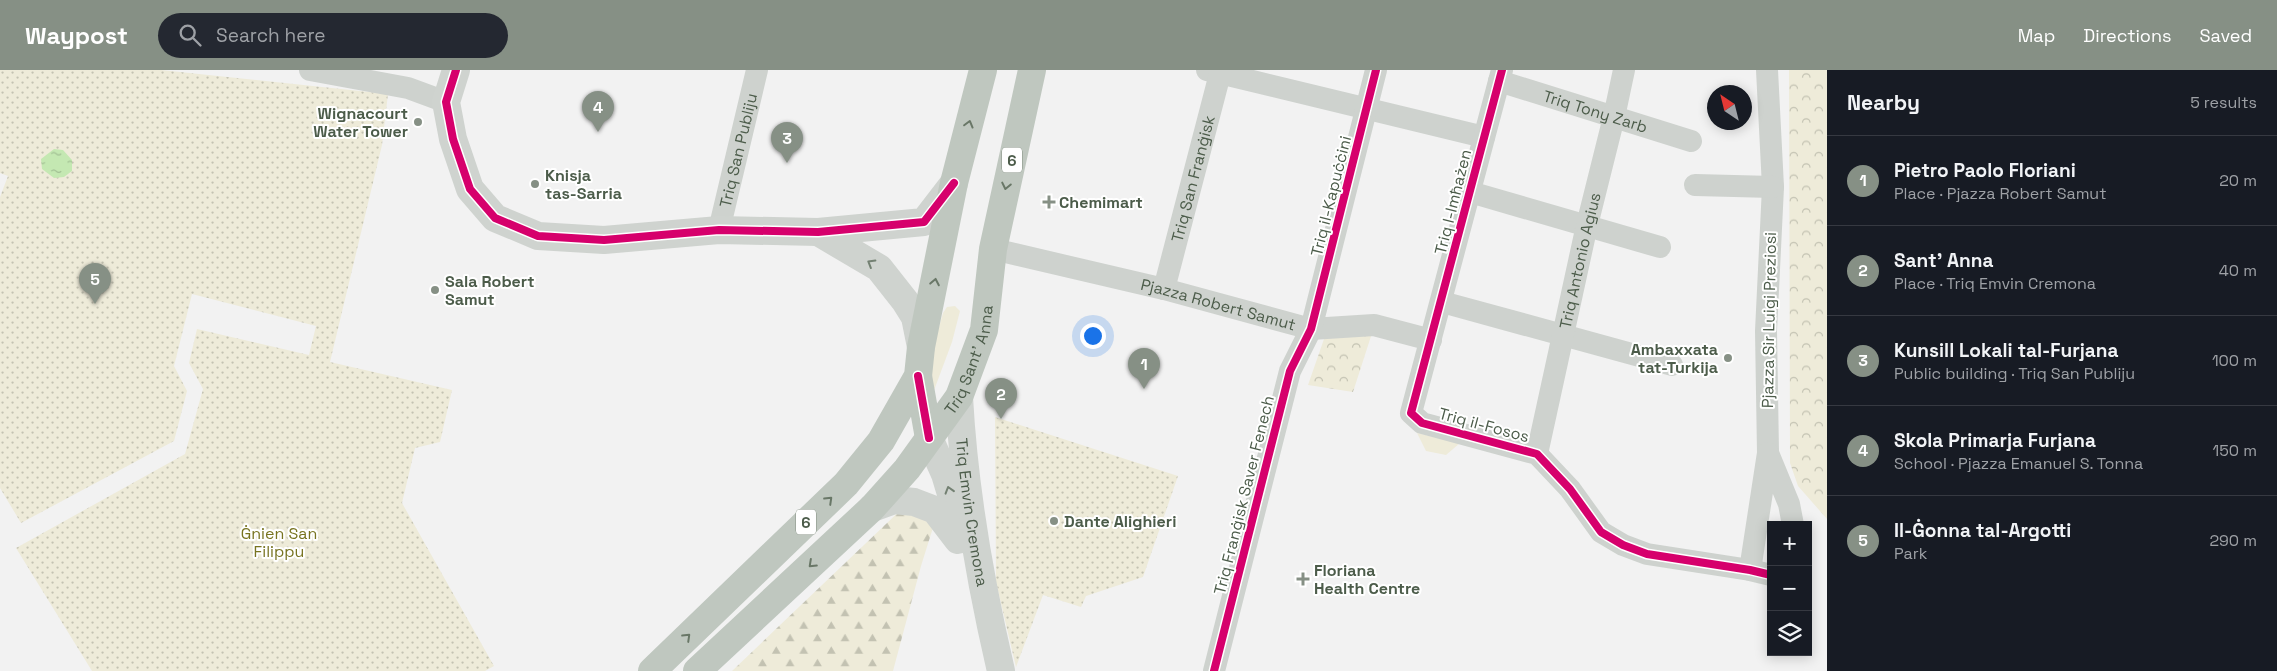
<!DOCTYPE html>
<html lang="en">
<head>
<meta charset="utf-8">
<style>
  :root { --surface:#171b24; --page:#242831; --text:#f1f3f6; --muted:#9ea1a6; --line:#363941; --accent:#869085 }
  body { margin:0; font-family:"Space Grotesk",sans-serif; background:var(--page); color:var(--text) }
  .controls { position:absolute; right:15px; bottom:15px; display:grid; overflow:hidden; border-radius:0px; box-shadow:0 2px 12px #0003 }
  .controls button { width:45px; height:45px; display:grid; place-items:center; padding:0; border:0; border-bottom:1px solid var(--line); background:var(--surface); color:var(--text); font:25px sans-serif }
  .compass { position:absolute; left:1707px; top:15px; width:45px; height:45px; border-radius:50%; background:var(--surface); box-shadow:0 2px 12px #0003; rotate:325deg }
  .you { position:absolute; left:1092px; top:265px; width:18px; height:18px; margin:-12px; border:4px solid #fff; border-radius:50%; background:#1a73e8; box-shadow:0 0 0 8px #1a73e833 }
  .badge { display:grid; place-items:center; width:32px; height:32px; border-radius:50%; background:var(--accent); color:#fff; font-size:16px; font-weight:700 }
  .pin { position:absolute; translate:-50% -41px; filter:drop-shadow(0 1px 2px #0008) }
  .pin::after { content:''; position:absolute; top:26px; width:18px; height:15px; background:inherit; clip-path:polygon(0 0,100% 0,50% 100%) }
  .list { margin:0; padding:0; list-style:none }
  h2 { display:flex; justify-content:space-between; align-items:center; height:65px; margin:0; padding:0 20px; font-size:21px }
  h2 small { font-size:16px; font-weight:400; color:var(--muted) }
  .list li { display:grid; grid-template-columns:32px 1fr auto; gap:15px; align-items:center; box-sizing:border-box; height:90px; padding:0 20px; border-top:1px solid var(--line) }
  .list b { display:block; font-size:19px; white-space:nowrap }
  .list p { margin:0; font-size:16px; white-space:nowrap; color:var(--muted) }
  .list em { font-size:16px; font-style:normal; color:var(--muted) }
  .icon { flex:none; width:28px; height:28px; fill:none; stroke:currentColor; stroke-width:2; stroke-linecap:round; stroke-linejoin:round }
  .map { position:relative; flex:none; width:1827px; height:601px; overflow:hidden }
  header { display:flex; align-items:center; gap:30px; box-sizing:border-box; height:70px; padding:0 25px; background:var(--accent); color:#fff }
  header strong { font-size:24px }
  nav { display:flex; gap:28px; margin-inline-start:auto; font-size:18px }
  .search { width:350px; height:45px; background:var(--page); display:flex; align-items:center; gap:12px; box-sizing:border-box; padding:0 18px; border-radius:28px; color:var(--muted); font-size:19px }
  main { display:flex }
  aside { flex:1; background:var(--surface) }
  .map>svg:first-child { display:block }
  .grass { fill:#eeebd9 }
  .forest { fill:url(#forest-firs) }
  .park { fill:url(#park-crowns) }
  .garden { fill:url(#garden-dots) }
  .water { fill:url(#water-ripples) }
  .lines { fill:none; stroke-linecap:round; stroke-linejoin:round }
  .street { stroke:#ced2ce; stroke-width:22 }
  .secondary { stroke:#cfd3cf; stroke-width:28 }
  .highway { stroke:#bfc7bf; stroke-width:28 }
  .cycleway-casing { stroke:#fff; stroke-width:11 }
  .cycleway { stroke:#d6006c; stroke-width:8 }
  .oneway { stroke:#697767 }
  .oneway2 { stroke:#738072 }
  .poi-dot { fill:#869085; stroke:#fff; stroke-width:2 }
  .labels { text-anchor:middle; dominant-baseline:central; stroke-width:4; stroke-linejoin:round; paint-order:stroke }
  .shield { fill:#fff; stroke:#828d80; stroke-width:1 }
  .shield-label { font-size:15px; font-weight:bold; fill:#4c5c4a }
  .street-label { font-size:16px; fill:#4c5c4a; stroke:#fff }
  .poi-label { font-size:16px; font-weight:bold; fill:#4c5c4a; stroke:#fff; text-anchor:start }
  .park-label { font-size:16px; fill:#787421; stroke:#fff }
</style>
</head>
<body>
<header>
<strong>Waypost</strong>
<div class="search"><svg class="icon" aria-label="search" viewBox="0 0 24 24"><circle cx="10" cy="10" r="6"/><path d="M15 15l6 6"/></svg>Search here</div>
<nav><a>Map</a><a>Directions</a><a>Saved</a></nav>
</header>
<main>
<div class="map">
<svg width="1827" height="601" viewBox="0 0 1827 601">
  <defs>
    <pattern id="forest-firs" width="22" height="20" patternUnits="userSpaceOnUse" patternTransform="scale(1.25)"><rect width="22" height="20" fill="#eeebd9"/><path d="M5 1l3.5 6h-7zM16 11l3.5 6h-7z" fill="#c3c2b2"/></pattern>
    <pattern id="park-crowns" width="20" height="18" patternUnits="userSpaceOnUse" patternTransform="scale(1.25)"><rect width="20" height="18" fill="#eeebd9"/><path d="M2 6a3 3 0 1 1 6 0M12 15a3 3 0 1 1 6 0" fill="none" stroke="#c3c2b2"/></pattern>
    <pattern id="garden-dots" width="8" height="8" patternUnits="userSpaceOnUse" patternTransform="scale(1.25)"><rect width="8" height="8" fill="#eeebd9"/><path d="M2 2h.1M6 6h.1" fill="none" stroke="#c3c2b2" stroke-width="1.8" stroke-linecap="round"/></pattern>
    <pattern id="water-ripples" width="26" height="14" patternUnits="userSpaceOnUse" patternTransform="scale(1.25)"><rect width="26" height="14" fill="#c4e8b2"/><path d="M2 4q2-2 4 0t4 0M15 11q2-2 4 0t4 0" fill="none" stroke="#a1bf93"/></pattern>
  </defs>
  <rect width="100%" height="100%" fill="#f2f2f2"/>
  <path class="grass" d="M 955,236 L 960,241 L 952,272 L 930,331 L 927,300 L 943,243 L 947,237 Z
    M 1417,363 L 1460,373 L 1446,385 L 1426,381 Z"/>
  <path class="forest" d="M 908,433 L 936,448 L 921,496 L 893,601 L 732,601 Z"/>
  <path class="park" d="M 1789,0 L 1827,0 L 1827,449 L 1798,416 L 1790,393 Z
    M 1373,260 L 1353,322 L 1308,315 L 1324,269 Z"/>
  <path class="garden" d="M 0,0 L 161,0 L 388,24 L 382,75 L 330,292 L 452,320 L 440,372 L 415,378 L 402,433 L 494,596 L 485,601 L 92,601 L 16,478 L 185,384 L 203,319 L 189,293 L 197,259 L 309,285 L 316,256 L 192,224 L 174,296 L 187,321 L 174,371 L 21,453 L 0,418 L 0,127 L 8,106 L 0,103 Z
    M 995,347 L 1178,406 L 1143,507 L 1086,526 L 1081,537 L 1043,525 L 1016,597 L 996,512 Z"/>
  <path class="water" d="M 54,79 L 63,80 L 72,90 L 72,101 L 64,107 L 54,108 L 42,99 L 41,89 Z"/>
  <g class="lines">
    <g class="street">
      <path d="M 310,0 L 408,18 L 446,32"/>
      <path d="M 1207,0 L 1484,67"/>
      <path d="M 1502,0 L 1411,343 L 1422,353 L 1537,384 L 1570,419 L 1601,462 L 1623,475 L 1647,484 L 1750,500 L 1771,505"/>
      <path d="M 1767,0 L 1773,117 L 1766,261 L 1768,383"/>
      <path id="s1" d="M 1499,11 L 1691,71"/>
      <path d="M 1695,115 L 1773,117"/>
      <path d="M 1470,122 L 1660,177"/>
      <path id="s2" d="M 719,160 L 757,0"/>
      <path id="s3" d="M 993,179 L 1164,219 L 1311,259 L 1374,255 L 1431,270"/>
      <path id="s4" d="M 1164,219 L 1221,0"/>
      <path d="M 1442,232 L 1672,295"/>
      <path id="s5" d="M 1537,384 L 1587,155 L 1614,47 L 1624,0"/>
      <path d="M 1750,500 L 1768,383 L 1789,434 L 1793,455"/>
      <path d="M 1214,601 L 1290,301 L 1311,259 L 1376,0"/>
    </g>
    <g class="secondary">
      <path d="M 456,0 L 446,32 L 453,69 L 470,119 L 495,148 L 538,166 L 604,170 L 719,160 L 818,162 L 924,152 L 954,113"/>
      <path d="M 818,162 L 879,198 L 905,231 L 915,247 L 921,277"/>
      <path id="s6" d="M 959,327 C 964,419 980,511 1001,601"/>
      <path d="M 929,368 L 945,404 L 961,457"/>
      <path d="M 872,438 L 894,430 L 914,432 L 935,440 L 958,470"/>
    </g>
    <g class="highway">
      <path d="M 918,306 L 929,368"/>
      <path d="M 652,601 L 846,414 L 881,371 L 918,306 L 921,277 L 954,113 L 983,0"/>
      <path id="s7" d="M 697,601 L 872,438 L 907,399 L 959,327 L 984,260 L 993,179 L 1032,0"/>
    </g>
    <defs>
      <path id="cycleway" d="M 456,0 L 446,32 L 453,69 L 470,119 L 495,148 L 538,166 L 604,170 L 719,160 L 818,162 L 924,152 L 954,113
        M 1502,0 L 1411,343 L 1422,353 L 1537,384 L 1570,419 L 1601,462 L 1623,475 L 1647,484 L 1750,500 L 1771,505
        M 918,306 L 929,368
        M 1214,601 L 1290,301 L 1311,259 L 1376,0"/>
    </defs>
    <use href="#cycleway" class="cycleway-casing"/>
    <use href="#cycleway" class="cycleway"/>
  </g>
  <defs><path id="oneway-chevron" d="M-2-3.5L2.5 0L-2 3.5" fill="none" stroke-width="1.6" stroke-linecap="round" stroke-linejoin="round" transform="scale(1.25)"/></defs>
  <g class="oneway">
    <use href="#oneway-chevron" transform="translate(969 54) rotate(-75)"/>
    <use href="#oneway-chevron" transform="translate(1006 116) rotate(102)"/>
    <use href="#oneway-chevron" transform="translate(935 212) rotate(-79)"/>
    <use href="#oneway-chevron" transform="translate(829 430) rotate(-44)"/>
    <use href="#oneway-chevron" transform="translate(812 494) rotate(137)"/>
    <use href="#oneway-chevron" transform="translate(687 567) rotate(-44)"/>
  </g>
  <g class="oneway2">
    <use href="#oneway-chevron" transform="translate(871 193) rotate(-149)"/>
    <use href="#oneway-chevron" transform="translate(949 420) rotate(-107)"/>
  </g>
  <g class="poi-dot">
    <circle cx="418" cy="52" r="5"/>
    <circle cx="535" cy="114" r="5"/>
    <path d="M1046.5 124.5h5v5h5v5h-5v5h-5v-5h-5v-5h5z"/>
    <circle cx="435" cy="220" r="5"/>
    <circle cx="1728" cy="288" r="5"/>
    <circle cx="1054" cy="451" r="5"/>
    <path d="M1300.5 501.5h5v5h5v5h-5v5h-5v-5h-5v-5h5z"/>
  </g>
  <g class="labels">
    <g class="shield">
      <rect x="1002" y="77.5" width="20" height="25" rx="4"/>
      <rect x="796" y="439.5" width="20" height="25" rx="4"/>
    </g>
    <g class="shield-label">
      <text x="1012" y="90">6</text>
      <text x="806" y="452">6</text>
    </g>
    <g class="street-label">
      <text stroke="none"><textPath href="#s1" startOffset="101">Triq Tony Zarb</textPath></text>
      <text stroke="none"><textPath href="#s2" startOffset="82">Triq San Publiju</textPath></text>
      <text stroke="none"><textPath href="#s4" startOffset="114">Triq San Franġisk</textPath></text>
      <text transform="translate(1331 126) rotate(-76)">Triq il-Kapuċċini</text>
      <text transform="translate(1453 132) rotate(-76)">Triq l-Imħażen</text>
      <text stroke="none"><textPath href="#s5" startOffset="198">Triq Antonio Agius</textPath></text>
      <text stroke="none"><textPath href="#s3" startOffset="232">Pjazza Robert Samut</textPath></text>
      <text transform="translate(1769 250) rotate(-89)">Pjazza Sir Luigi Preziosi</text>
      <text stroke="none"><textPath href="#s7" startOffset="419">Triq Sant' Anna</textPath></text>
      <text transform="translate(1484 355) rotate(15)">Triq il-Fosos</text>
      <text transform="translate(1244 425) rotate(-76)">Triq Franġisk Saver Fenech</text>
      <text stroke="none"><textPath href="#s6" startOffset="116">Triq Emvin Cremona</textPath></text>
    </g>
    <g class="poi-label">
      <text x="408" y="43" text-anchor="end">Wignacourt<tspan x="408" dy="18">Water Tower</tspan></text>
      <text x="545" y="105">Knisja<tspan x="545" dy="18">tas-Sarria</tspan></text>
      <text x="1059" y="132">Chemimart</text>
      <text x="445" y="211">Sala Robert<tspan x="445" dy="18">Samut</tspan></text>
      <text x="1718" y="279" text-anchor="end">Ambaxxata<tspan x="1718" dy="18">tat-Turkija</tspan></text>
      <text x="1064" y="451">Dante Alighieri</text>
      <text x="1314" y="500">Floriana<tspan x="1314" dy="18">Health Centre</tspan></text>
    </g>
    <g class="park-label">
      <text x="279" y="463">Ġnien San<tspan x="279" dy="18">Filippu</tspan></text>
    </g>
  </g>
</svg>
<div class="controls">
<button>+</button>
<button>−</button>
<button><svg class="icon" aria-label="layers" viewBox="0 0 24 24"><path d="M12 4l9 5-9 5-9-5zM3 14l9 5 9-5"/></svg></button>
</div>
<svg class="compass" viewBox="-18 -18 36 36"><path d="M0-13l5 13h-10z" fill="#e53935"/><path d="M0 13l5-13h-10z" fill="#9ea1a6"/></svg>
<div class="you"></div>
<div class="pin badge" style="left:1144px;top:319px">1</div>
<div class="pin badge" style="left:1001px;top:349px">2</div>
<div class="pin badge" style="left:787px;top:93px">3</div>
<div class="pin badge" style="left:598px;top:62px">4</div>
<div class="pin badge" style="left:95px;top:234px">5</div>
</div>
<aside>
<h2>Nearby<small>5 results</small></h2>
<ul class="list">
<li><span class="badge">1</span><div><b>Pietro Paolo Floriani</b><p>Place · Pjazza Robert Samut</p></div><em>20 m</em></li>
<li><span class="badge">2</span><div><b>Sant' Anna</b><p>Place · Triq Emvin Cremona</p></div><em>40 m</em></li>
<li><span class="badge">3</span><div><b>Kunsill Lokali tal-Furjana</b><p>Public building · Triq San Publiju</p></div><em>100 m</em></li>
<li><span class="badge">4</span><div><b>Skola Primarja Furjana</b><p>School · Pjazza Emanuel S. Tonna</p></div><em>150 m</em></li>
<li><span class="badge">5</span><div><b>Il-Ġonna tal-Argotti</b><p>Park</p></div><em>290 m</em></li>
</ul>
</aside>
</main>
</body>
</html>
